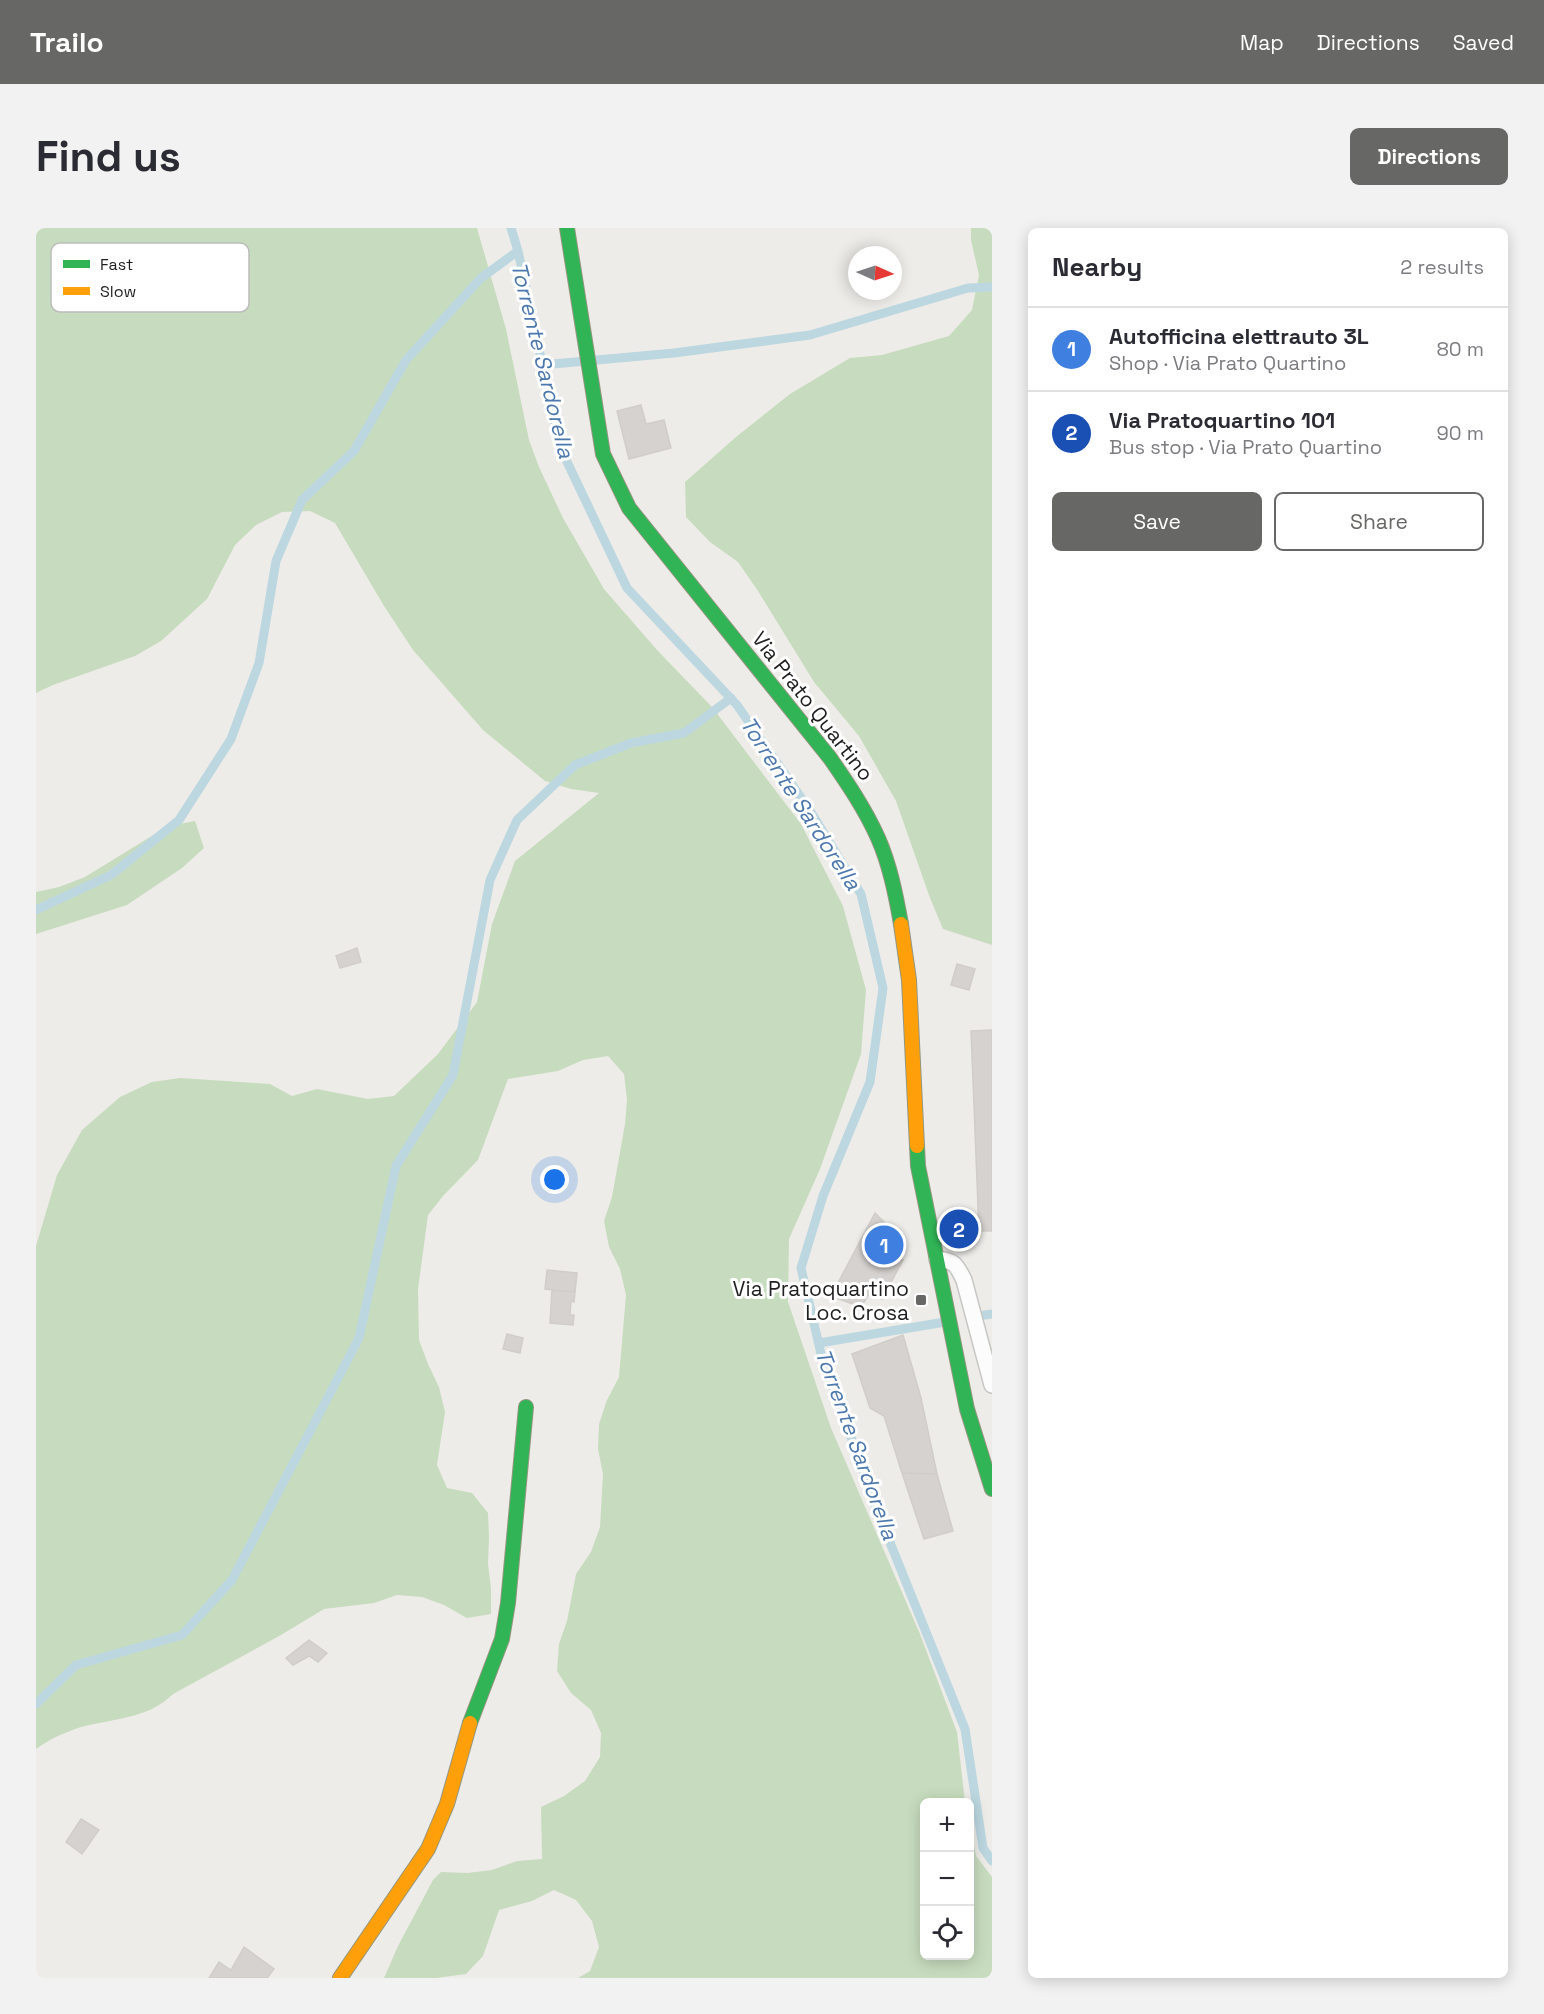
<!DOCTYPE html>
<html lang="en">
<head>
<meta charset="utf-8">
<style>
  :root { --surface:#fff; --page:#f2f2f3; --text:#2b2b33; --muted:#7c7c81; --line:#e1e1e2; --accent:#676765 }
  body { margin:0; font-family:"Space Grotesk",sans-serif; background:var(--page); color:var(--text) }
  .controls { position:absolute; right:18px; bottom:18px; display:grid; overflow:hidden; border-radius:9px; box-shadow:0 3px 15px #0003 }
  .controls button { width:54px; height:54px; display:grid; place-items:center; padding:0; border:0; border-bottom:2px solid var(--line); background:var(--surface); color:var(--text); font:30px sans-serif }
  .compass { position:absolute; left:812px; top:18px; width:54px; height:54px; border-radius:50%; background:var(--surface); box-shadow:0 3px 15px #0003; rotate:93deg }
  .you { position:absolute; left:519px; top:952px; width:21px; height:21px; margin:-15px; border:4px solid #fff; border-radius:50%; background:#1a73e8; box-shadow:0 0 0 9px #1a73e833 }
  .badge { display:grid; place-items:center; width:39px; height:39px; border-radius:50%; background:var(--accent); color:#fff; font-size:20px; font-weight:700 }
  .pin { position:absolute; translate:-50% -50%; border:3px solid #fff; box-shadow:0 2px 6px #0006 }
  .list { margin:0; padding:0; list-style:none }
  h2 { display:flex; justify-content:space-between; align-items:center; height:78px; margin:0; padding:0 24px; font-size:26px }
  h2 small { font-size:20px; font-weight:400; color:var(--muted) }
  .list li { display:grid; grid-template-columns:39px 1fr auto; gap:18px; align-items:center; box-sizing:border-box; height:84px; padding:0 24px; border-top:2px solid var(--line) }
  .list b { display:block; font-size:22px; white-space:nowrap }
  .list p { margin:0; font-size:20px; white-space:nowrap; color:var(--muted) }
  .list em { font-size:20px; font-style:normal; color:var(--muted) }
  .actions { display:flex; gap:12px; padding:18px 24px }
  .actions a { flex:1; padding:14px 0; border:2px solid var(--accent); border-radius:9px; text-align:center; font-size:21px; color:var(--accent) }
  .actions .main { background:var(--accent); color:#fff }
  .icon { flex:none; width:33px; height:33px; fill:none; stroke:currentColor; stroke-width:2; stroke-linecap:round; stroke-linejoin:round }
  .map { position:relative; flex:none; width:956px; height:1750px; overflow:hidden; border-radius:9px }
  header { display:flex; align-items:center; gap:36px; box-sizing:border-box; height:84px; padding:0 30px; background:var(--accent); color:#fff }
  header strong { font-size:28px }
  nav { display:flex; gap:33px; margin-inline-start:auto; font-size:21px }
  .intro { display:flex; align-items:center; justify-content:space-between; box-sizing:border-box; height:144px; padding:0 36px }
  h1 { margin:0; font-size:42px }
  .button { padding:15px 27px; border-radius:9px; background:var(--accent); color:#fff; font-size:21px; font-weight:700 }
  main { display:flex; gap:36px; padding:0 36px }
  aside { flex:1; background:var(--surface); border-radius:9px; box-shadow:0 3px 15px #0003 }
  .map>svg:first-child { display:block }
  .forest { fill:#c7dcbe }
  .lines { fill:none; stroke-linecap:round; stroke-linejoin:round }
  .stream { stroke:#bcd7e0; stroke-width:9 }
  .building { fill:#d5d2cf; stroke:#d1cec9; stroke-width:1.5 }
  .lane-casing { stroke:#c6c6c4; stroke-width:18 }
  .fast-casing { stroke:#949780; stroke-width:16 }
  .slow-casing { stroke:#949780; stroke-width:16 }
  .lane { stroke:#fcfcfc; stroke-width:15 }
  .fast { stroke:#30b455; stroke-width:14 }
  .slow { stroke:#ff9f0a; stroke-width:14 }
  .poi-dot { fill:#676765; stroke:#fff; stroke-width:2 }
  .labels { text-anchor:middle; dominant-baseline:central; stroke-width:6; stroke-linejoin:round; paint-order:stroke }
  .street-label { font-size:21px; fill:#1f1f1f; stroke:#fff }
  .poi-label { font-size:21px; fill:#1f1f1f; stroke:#fff; text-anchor:end }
  .water-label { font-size:22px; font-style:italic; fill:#4c78ae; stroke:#fff }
  .key { fill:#fff; stroke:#bcbcbc; stroke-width:1.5 }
  .key-label { font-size:16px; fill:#1f1f1f }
</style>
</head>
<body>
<header>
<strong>Trailo</strong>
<nav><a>Map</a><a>Directions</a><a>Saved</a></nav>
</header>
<div class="intro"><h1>Find us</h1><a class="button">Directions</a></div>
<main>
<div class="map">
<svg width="956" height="1750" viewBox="0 0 956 1750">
  <rect width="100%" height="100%" fill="#eeece8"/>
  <path class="forest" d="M 0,0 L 441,0 L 470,101 L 493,212 L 503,239 L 527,290 L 568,361 L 621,422 L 676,479 L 765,596 L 807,678 L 830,762 L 825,826 L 784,941 L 753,1011 L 752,1074 L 795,1200 L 884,1406 L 921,1504 L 929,1574 L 888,1574 L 888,1728 L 933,1728 L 934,1596 L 940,1628 L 956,1649 L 956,1750 L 542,1750 L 554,1743 L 563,1719 L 556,1693 L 540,1672 L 518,1662 L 496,1673 L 463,1682 L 447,1728 L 430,1746 L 400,1750 L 348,1750 L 362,1718 L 397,1652 L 405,1644 L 431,1645 L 456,1642 L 481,1633 L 506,1631 L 505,1579 L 528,1568 L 549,1553 L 564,1529 L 565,1505 L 555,1482 L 535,1465 L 521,1443 L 523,1416 L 531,1393 L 540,1346 L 555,1324 L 564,1299 L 567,1246 L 562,1221 L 563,1196 L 571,1172 L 583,1149 L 590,1067 L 584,1041 L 573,1019 L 568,993 L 576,969 L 589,896 L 591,872 L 588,846 L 572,828 L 547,832 L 522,843 L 472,851 L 442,932 L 407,968 L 392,987 L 382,1061 L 383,1112 L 392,1136 L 403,1159 L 409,1184 L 401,1237 L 411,1260 L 436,1265 L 452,1285 L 453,1310 L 452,1336 L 455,1361 L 455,1386 L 431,1390 L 408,1377 L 386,1369 L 361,1367 L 338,1375 L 288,1381 L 245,1407 L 137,1466 C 111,1492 75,1490 42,1500 C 27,1505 12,1512 0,1521 L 0,1018 L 21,947 L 46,902 L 84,869 L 116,854 L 144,850 L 234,856 L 256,868 L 281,861 L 332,871 L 358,868 L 402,826 L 441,774 L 456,696 L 479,633 L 563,565 L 535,561 L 509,553 L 447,502 L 377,422 L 348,378 L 299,295 L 274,283 L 246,284 L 220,297 L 199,317 L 171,371 L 125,413 L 99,428 L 17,457 L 0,465 Z
    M 935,0 L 956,0 L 956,717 L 907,701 L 894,670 L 860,573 L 823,508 L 778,454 L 722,363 L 702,334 L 674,314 L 650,289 L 649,254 L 700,209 L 754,166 L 814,130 L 846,127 L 913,108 L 936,82 L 943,47 L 935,12 Z
    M 159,593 L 168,620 L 146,640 L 91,677 L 0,706 L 0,664 L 23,659 L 49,649 L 132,598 Z"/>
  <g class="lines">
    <path class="stream" d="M 475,0 L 482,23 L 524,219 L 591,360 L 701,477 L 775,584 L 825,666 L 847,760 L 834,854 L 787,968 L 765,1040 L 786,1130 L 849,1302 L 929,1501 L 947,1620 L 956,1633
      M 506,137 L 638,125 L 774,107 L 932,60 L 956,59
      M 0,682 L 75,647 L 143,592 L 195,511 L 223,435 L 240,333 L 266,272 L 318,223 L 370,132 L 445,50 L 482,23
      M 935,1089 L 956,1086
      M 783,1115 L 909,1094
      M 0,1476 L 40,1437 L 146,1407 L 196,1352 L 323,1110 L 360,938 L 417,847 L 454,652 L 481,592 L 539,537 L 595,515 L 648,505 L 695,470"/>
  </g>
  <path class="building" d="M 605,177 L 610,196 L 628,192 L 635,220 L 593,231 L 581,183 Z
    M 321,720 L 325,734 L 304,740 L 300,728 Z
    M 921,736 L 939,741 L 933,762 L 915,757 Z
    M 956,802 L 956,1003 L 943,1003 L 935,803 Z
    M 839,985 L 864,1010 L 856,1023 L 867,1032 L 846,1071 L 833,1066 L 825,1079 L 795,1068 Z
    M 511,1042 L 541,1045 L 539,1064 L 509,1061 Z
    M 516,1062 L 539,1064 L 538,1074 L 535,1073 L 534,1087 L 538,1087 L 537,1097 L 514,1095 Z
    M 471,1106 L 487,1110 L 484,1125 L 467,1121 Z
    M 867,1107 L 885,1170 L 901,1246 L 866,1245 L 848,1188 L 834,1180 L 816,1126 Z
    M 866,1245 L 901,1246 L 917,1303 L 888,1311 Z
    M 273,1412 L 291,1425 L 282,1434 L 273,1428 L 257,1437 L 250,1430 Z
    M 45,1591 L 63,1602 L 46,1626 L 30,1614 Z
    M 208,1719 L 238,1741 L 231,1750 L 173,1750 L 183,1734 L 195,1742 Z"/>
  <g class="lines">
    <defs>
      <path id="lane" d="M 901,1031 C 919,1033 920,1036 928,1052 L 956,1157"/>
      <path id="fast" d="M 531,0 L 567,226 L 593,280 L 794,530 C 812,556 829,581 842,610 C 854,637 860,668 865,696
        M 881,918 L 882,938 L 931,1181 L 956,1261
        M 434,1495 L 466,1411 L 472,1375 L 490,1179"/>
      <path id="slow" d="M 865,696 L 873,752 L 881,918
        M 304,1750 L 392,1621 L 411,1576 L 434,1495"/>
    </defs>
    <use href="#lane" class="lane-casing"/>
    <use href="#fast" class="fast-casing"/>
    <use href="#slow" class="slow-casing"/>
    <use href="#lane" class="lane"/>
    <use href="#fast" class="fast"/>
    <use href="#slow" class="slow"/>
  </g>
  <rect class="poi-dot" x="879" y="1066" width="12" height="12" rx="3"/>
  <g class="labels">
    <g class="street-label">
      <text transform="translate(777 478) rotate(52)">Via Prato Quartino</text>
    </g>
    <g class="poi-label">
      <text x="873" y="1060">Via Pratoquartino<tspan x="873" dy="24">Loc. Crosa</tspan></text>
    </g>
    <g class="water-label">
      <text transform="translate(507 132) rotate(76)">Torrente Sardorella</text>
      <text transform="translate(765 575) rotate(57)">Torrente Sardorella</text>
      <text transform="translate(821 1216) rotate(70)">Torrente Sardorella</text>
    </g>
  </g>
  <rect x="15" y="15" width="198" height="69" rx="9" class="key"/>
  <rect x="27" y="32" width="27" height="8" fill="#30b455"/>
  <rect x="27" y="59" width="27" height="8" fill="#ff9f0a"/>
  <g class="key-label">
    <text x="64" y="42">Fast</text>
    <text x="64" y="69">Slow</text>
  </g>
</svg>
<div class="controls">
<button>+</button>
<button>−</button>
<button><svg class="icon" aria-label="locate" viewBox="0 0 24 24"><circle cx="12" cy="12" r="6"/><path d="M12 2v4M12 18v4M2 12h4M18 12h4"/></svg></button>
</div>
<svg class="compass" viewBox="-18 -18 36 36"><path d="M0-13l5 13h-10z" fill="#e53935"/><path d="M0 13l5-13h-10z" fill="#7c7c81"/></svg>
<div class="you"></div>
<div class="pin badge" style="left:848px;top:1017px;background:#3f7fe0">1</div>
<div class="pin badge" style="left:923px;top:1001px;background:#1a4fb4">2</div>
</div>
<aside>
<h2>Nearby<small>2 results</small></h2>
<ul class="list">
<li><span class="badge" style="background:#3f7fe0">1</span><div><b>Autofficina elettrauto 3L</b><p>Shop · Via Prato Quartino</p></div><em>80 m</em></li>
<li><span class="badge" style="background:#1a4fb4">2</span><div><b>Via Pratoquartino 101</b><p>Bus stop · Via Prato Quartino</p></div><em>90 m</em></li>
</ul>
<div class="actions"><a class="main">Save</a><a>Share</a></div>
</aside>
</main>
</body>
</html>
